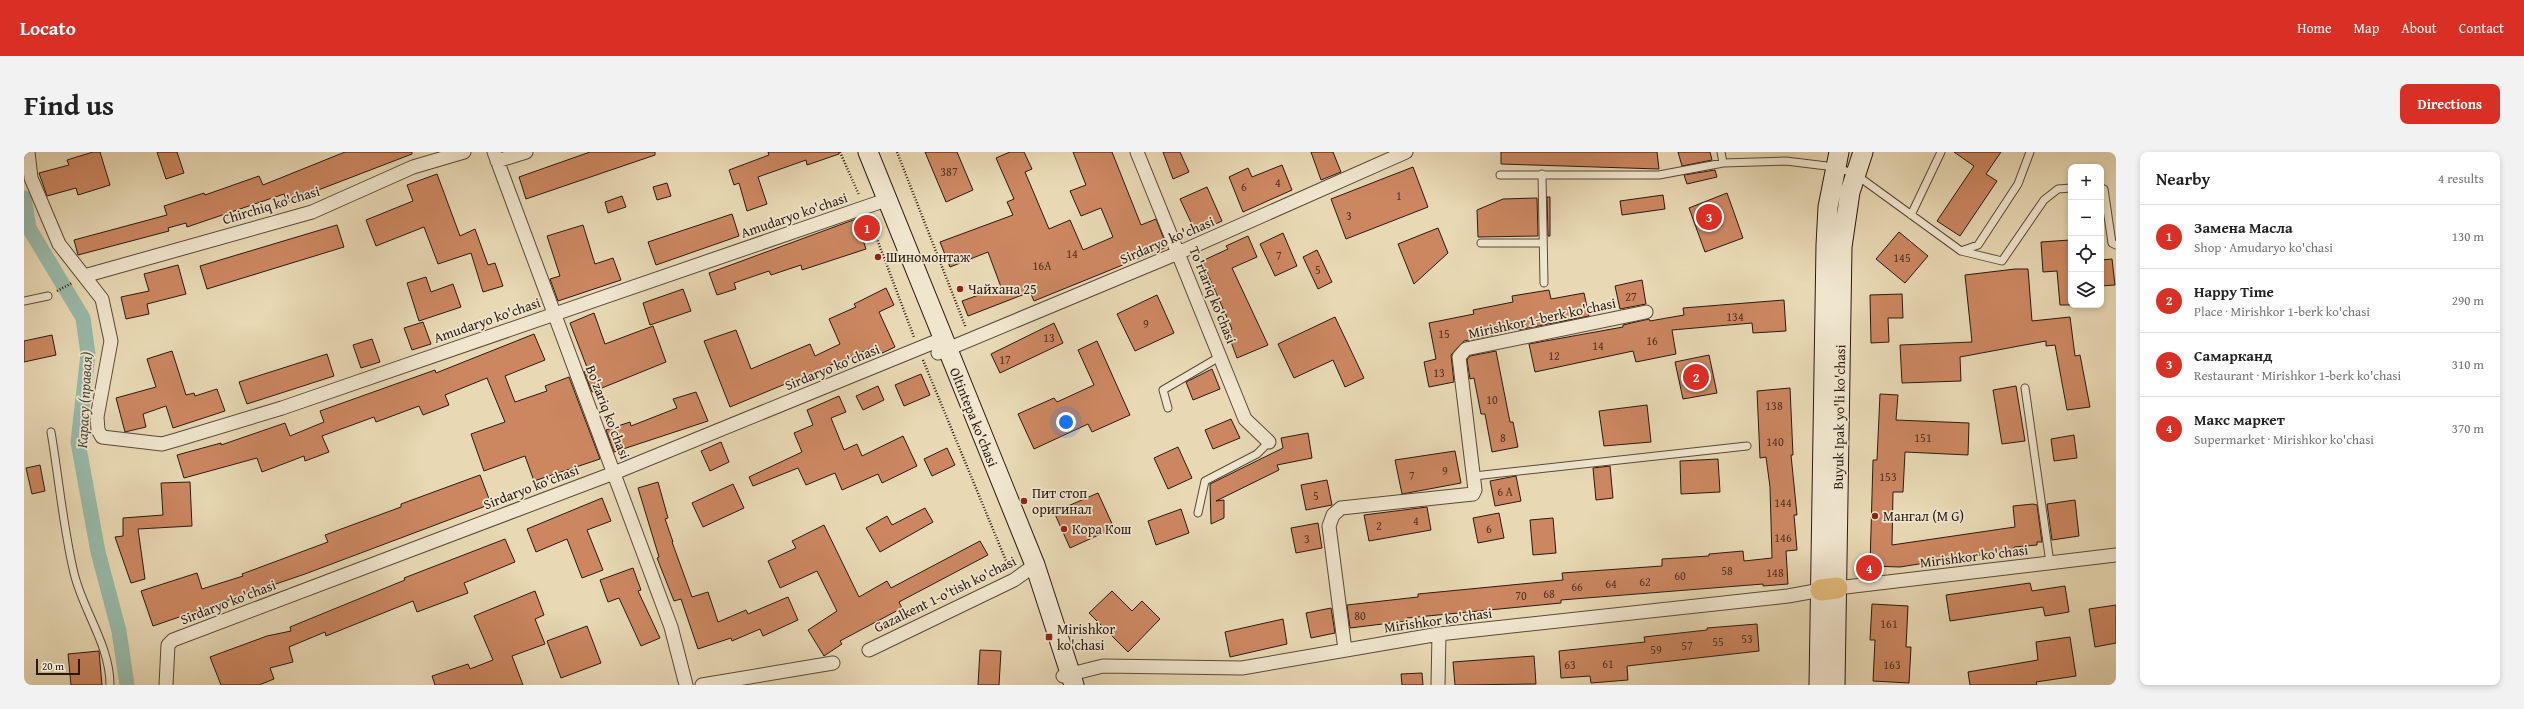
<!DOCTYPE html>
<html lang="en">
<head>
<meta charset="utf-8">
<style>
  :root { --surface:#fff; --page:#f2f2f2; --text:#222; --muted:#767676; --line:#e0e0e0; --accent:#d93025 }
  body { margin:0; font-family:"Gentium Book Plus",serif; background:var(--page); color:var(--text) }
  .controls { position:absolute; right:12px; top:12px; display:grid; overflow:hidden; border-radius:8px; box-shadow:0 2px 6px #0003 }
  .controls button { width:36px; height:36px; display:grid; place-items:center; padding:0; border:0; border-bottom:1px solid var(--line); background:var(--surface); color:var(--text); font:20px sans-serif }
  .scale { position:absolute; left:12px; bottom:10px; width:44px; box-sizing:border-box; padding-left:4px; border:2px solid #2a1910; border-top:0; font-size:11px; line-height:14px; white-space:nowrap; color:#2a1910; -webkit-text-stroke:3px #f0e6ce; paint-order:stroke }
  .you { position:absolute; left:1042px; top:270px; width:14px; height:14px; margin:-10px; border:3px solid #fff; border-radius:50%; background:#1a73e8; box-shadow:0 0 0 6px #1a73e833 }
  .badge { display:grid; place-items:center; width:26px; height:26px; border-radius:50%; background:var(--accent); color:#fff; font-size:13px; font-weight:700 }
  .pin { position:absolute; translate:-50% -50%; border:2px solid #fff; box-shadow:0 1px 4px #0006 }
  .list { margin:0; padding:0; list-style:none }
  h2 { display:flex; justify-content:space-between; align-items:center; height:52px; margin:0; padding:0 16px; font-size:17px }
  h2 small { font-size:13px; font-weight:400; color:var(--muted) }
  .list li { display:grid; grid-template-columns:26px 1fr auto; gap:12px; align-items:center; box-sizing:border-box; height:64px; padding:0 16px; border-top:1px solid var(--line) }
  .list b { display:block; font-size:15px; white-space:nowrap }
  .list p { margin:0; font-size:13px; white-space:nowrap; color:var(--muted) }
  .list em { font-size:13px; font-style:normal; color:var(--muted) }
  .icon { flex:none; width:22px; height:22px; fill:none; stroke:currentColor; stroke-width:2; stroke-linecap:round; stroke-linejoin:round }
  .map { position:relative; flex:none; width:2092px; height:533px; overflow:hidden; border-radius:8px }
  header { display:flex; align-items:center; gap:24px; box-sizing:border-box; height:56px; padding:0 20px; background:var(--accent); color:#fff }
  header strong { font-size:19px }
  nav { display:flex; gap:22px; margin-inline-start:auto; font-size:14px }
  .intro { display:flex; align-items:center; justify-content:space-between; box-sizing:border-box; height:96px; padding:0 24px }
  h1 { margin:0; font-size:28px }
  .button { padding:10px 18px; border-radius:8px; background:var(--accent); color:#fff; font-size:14px; font-weight:700 }
  main { display:flex; gap:24px; padding:0 24px }
  aside { flex:1; background:var(--surface); border-radius:8px; box-shadow:0 2px 6px #0003 }
  .map>svg:first-child { display:block }
  .lines { fill:none; stroke-linecap:round; stroke-linejoin:round }
  .canal { stroke:#98baaa; stroke-width:15 }
  .building { fill:#cc8761; stroke:#2a1910 }
  .service-casing { stroke:#5a4939; stroke-width:9 }
  .minor-casing { stroke:#5a4939; stroke-width:15 }
  .secondary-casing { stroke:#2a1910; stroke-width:21 }
  .primary-casing { stroke:#2a1910; stroke-width:23 }
  .path { stroke:#2a1910; stroke-width:2.5; stroke-dasharray:1 2; stroke-linecap:butt }
  .service { stroke:#f0e6ce; stroke-width:7 }
  .minor { stroke:#f0e6ce; stroke-width:13 }
  .secondary { stroke:#f0e6ce; stroke-width:19 }
  .primary { stroke:#e4bc7a; stroke-width:21 }
  .poi-dot { fill:#8f2418; stroke:#f0e6ce; stroke-width:1.5 }
  .labels { text-anchor:middle; dominant-baseline:central; stroke-width:3.5; stroke-linejoin:round; paint-order:stroke }
  .number-label { font-size:12px; fill:#523424 }
  .street-label { font-size:14px; fill:#2a1910; stroke:#f0e6ce }
  .poi-label { font-size:14px; fill:#2a1910; stroke:#f0e6ce; text-anchor:start }
  .water-label { font-size:15px; font-style:italic; fill:#4b493e; stroke:#f0e6ce }
</style>
</head>
<body>
<header>
<strong>Locato</strong>
<nav><a>Home</a><a>Map</a><a>About</a><a>Contact</a></nav>
</header>
<div class="intro"><h1>Find us</h1><a class="button">Directions</a></div>
<main>
<div class="map">
<svg width="2092" height="533" viewBox="0 0 2092 533">
  <rect width="100%" height="100%" fill="#e8d9b4"/>
  <filter id="stains"><feTurbulence type="fractalNoise" baseFrequency=".005" numOctaves="4"/><feColorMatrix values="0 0 0 0 .2 0 0 0 0 .09 0 0 0 0 .02 0 0 0 .5 -.17"/></filter>
  <radialGradient id="worn" r=".72"><stop offset=".6" stop-color="#630" stop-opacity="0"/><stop offset="1" stop-color="#630" stop-opacity=".3"/></radialGradient>
  <g class="lines">
    <path class="canal" d="M 0,46 L 5,76 L 59,166 L 64,202 L 54,290 L 74,400 L 95,479 L 103,533"/>
  </g>
  <path class="building" d="M 69,0 L 76,0 L 86,33 L 54,43 L 52,36 L 23,44 L 15,21 L 45,13 L 43,8 Z
    M 133,0 L 153,0 L 160,21 L 142,27 Z
    M 321,0 L 388,0 L 388,2 L 263,50 L 260,42 L 163,75 L 162,71 L 144,76 L 145,79 L 54,103 L 50,88 L 143,63 L 140,54 L 180,41 L 181,43 L 235,24 L 239,33 Z
    M 566,0 L 631,0 L 631,3 L 502,47 L 495,25 Z
    M 744,0 L 815,0 L 815,2 L 783,13 L 782,8 L 734,25 L 743,52 L 723,59 L 715,31 L 710,33 L 705,18 L 745,3 Z
    M 901,0 L 933,0 L 949,38 L 922,50 Z
    M 986,0 L 1000,0 L 1008,17 L 1001,20 L 1025,77 L 1046,68 L 1059,98 L 1089,85 L 1077,56 L 1057,64 L 1046,39 L 1062,33 L 1049,0 L 1088,0 L 1117,73 L 1132,67 L 1143,95 L 1010,149 L 1006,140 L 944,164 L 938,149 L 977,135 L 964,100 L 926,115 L 916,90 L 989,63 L 983,50 L 990,47 L 972,6 Z
    M 1139,0 L 1156,0 L 1165,20 L 1149,27 Z
    M 1287,0 L 1309,0 L 1317,20 L 1297,28 Z
    M 1477,0 L 1633,0 L 1635,17 L 1477,12 Z
    M 1654,0 L 1686,0 L 1688,8 L 1658,14 Z
    M 1930,0 L 1977,0 L 1962,22 L 1973,29 L 1936,84 L 1913,69 L 1950,14 Z
    M 1258,13 L 1268,38 L 1219,60 L 1205,25 L 1224,16 L 1228,25 Z
    M 1389,15 L 1404,55 L 1322,87 L 1307,47 Z
    M 1691,18 L 1693,25 L 1663,32 L 1660,23 Z
    M 413,22 L 436,84 L 451,77 L 464,113 L 471,111 L 479,134 L 459,140 L 447,101 L 414,112 L 400,75 L 352,94 L 342,68 L 389,49 L 383,33 Z
    M 643,31 L 647,44 L 633,48 L 629,35 Z
    M 1183,35 L 1198,69 L 1172,81 L 1156,47 Z
    M 1703,41 L 1719,86 L 1681,100 L 1665,56 Z
    M 1639,43 L 1641,57 L 1598,63 L 1596,49 Z
    M 598,44 L 602,55 L 584,61 L 581,50 Z
    M 1523,45 L 1526,45 L 1526,84 L 1524,84 Z
    M 1513,46 L 1514,84 L 1454,85 L 1453,58 L 1479,47 Z
    M 708,62 L 715,84 L 632,113 L 624,90 Z
    M 832,67 L 842,97 L 778,118 L 777,113 L 747,123 L 745,119 L 710,131 L 712,137 L 693,143 L 685,121 Z
    M 313,73 L 320,95 L 183,137 L 176,114 Z
    M 559,73 L 571,112 L 589,106 L 597,128 L 534,149 L 526,127 L 536,124 L 523,84 Z
    M 1414,76 L 1424,101 L 1390,132 L 1374,92 Z
    M 1875,80 L 1904,104 L 1881,131 L 1852,107 Z
    M 1259,81 L 1273,114 L 1251,124 L 1236,92 Z
    M 1224,84 L 1233,105 L 1208,116 L 1244,193 L 1213,206 L 1203,179 L 1208,177 L 1178,109 L 1204,97 L 1202,94 Z
    M 2046,88 L 2047,153 L 2036,153 L 2033,119 L 2019,120 L 2017,90 Z
    M 1293,98 L 1308,130 L 1294,137 L 1279,105 Z
    M 2088,107 L 2091,133 L 2077,134 L 2077,108 Z
    M 154,113 L 162,142 L 123,152 L 125,162 L 102,167 L 97,145 L 125,139 L 120,122 Z
    M 1991,117 L 2004,117 L 2008,169 L 2046,165 L 2051,204 L 2056,203 L 2066,255 L 2043,258 L 2031,193 L 2022,194 L 2022,189 L 1936,205 L 1937,229 L 1878,231 L 1876,193 L 1948,190 L 1941,123 Z
    M 402,125 L 407,140 L 429,132 L 437,155 L 395,169 L 383,131 Z
    M 1618,128 L 1622,152 L 1596,157 L 1591,134 Z
    M 862,136 L 870,153 L 855,160 L 871,195 L 854,203 L 850,195 L 706,255 L 680,189 L 712,178 L 727,217 L 786,192 L 791,204 L 816,192 L 805,167 L 832,155 L 830,152 Z
    M 659,137 L 667,159 L 626,173 L 619,151 Z
    M 1525,138 L 1527,147 L 1560,141 L 1565,164 L 1494,178 L 1493,175 L 1469,180 L 1469,183 L 1440,189 L 1427,203 L 1430,230 L 1405,235 L 1400,210 L 1412,207 L 1405,171 L 1450,162 L 1449,158 L 1489,150 L 1488,144 Z
    M 1878,142 L 1879,166 L 1864,166 L 1865,190 L 1847,191 L 1846,143 Z
    M 1133,143 L 1150,181 L 1111,199 L 1093,162 Z
    M 1760,148 L 1762,179 L 1729,181 L 1728,171 L 1648,178 L 1652,202 L 1612,210 L 1609,199 L 1511,220 L 1505,192 L 1599,175 L 1599,173 L 1625,167 L 1626,169 L 1660,163 L 1659,156 Z
    M 570,161 L 581,192 L 629,174 L 642,210 L 568,240 L 560,220 L 564,218 L 546,171 Z
    M 1311,165 L 1340,226 L 1321,235 L 1309,208 L 1270,226 L 1254,192 Z
    M 399,170 L 407,192 L 388,198 L 380,176 Z
    M 1030,171 L 1039,191 L 976,221 L 967,202 Z
    M 510,182 L 521,208 L 481,224 L 491,250 L 523,239 L 521,234 L 545,225 L 576,307 L 510,329 L 501,304 L 460,319 L 447,282 L 481,270 L 463,226 L 421,243 L 425,253 L 399,263 L 395,254 L 352,270 L 350,265 L 298,284 L 305,300 L 281,309 L 280,304 L 238,320 L 233,306 L 160,326 L 153,303 L 197,291 L 197,293 L 261,271 L 266,284 L 300,270 L 296,259 L 411,218 L 412,221 Z
    M 28,183 L 32,203 L 0,210 L 0,189 Z
    M 348,187 L 356,210 L 337,216 L 329,193 Z
    M 1073,189 L 1106,263 L 1068,280 L 1064,272 L 1010,297 L 994,262 L 1030,246 L 1033,250 L 1070,233 L 1054,198 Z
    M 148,199 L 162,243 L 170,241 L 171,244 L 193,237 L 201,259 L 149,276 L 142,254 L 119,262 L 122,275 L 101,280 L 92,246 L 132,235 L 123,207 Z
    M 1472,199 L 1486,270 L 1489,270 L 1494,295 L 1468,300 L 1461,262 L 1457,262 L 1450,226 L 1446,227 L 1443,208 L 1446,204 Z
    M 303,202 L 310,224 L 223,252 L 215,230 Z
    M 1685,203 L 1693,241 L 1659,247 L 1651,210 Z
    M 1188,217 L 1196,237 L 1169,248 L 1162,230 Z
    M 897,222 L 906,243 L 880,254 L 871,233 Z
    M 854,234 L 860,248 L 839,258 L 832,244 Z
    M 1992,234 L 2001,289 L 1978,292 L 1969,238 Z
    M 1766,236 L 1769,303 L 1767,303 L 1773,363 L 1770,363 L 1773,398 L 1762,399 L 1764,432 L 1739,434 L 1739,432 L 1537,448 L 1537,451 L 1383,466 L 1383,469 L 1326,476 L 1323,453 L 1394,445 L 1394,442 L 1539,428 L 1538,421 L 1638,414 L 1638,407 L 1685,404 L 1685,402 L 1719,399 L 1720,409 L 1748,406 L 1746,335 L 1742,305 L 1736,306 L 1733,239 Z
    M 672,240 L 684,269 L 590,300 L 582,278 L 606,270 L 607,274 L 653,256 L 649,247 Z
    M 1856,242 L 1874,243 L 1872,268 L 1945,271 L 1944,303 L 1881,300 L 1879,340 L 1869,340 L 1868,393 L 1991,375 L 1989,354 L 2009,352 L 2013,353 L 2018,390 L 2013,390 L 2013,393 L 1990,395 L 1991,398 L 1901,411 L 1876,415 L 1846,414 L 1849,308 L 1853,308 Z
    M 815,244 L 822,260 L 807,266 L 820,298 L 833,292 L 838,304 L 879,284 L 893,314 L 858,331 L 854,322 L 818,338 L 811,321 L 782,333 L 774,316 L 729,334 L 725,325 L 778,300 L 770,281 L 789,273 L 783,258 Z
    M 1623,253 L 1627,290 L 1580,294 L 1575,259 Z
    M 1207,267 L 1216,286 L 1189,297 L 1181,278 Z
    M 1284,281 L 1288,306 L 1253,313 L 1255,318 L 1192,349 L 1200,348 L 1200,366 L 1187,372 L 1186,332 L 1259,296 L 1257,286 Z
    M 2050,283 L 2053,306 L 2030,309 L 2027,287 Z
    M 697,290 L 705,310 L 686,319 L 677,299 Z
    M 1154,295 L 1168,326 L 1144,337 L 1130,306 Z
    M 923,296 L 931,313 L 908,324 L 900,307 Z
    M 1431,299 L 1437,331 L 1378,342 L 1371,308 Z
    M 1694,307 L 1696,340 L 1657,342 L 1656,309 Z
    M 16,313 L 21,339 L 8,342 L 2,316 Z
    M 1586,314 L 1589,346 L 1572,348 L 1569,316 Z
    M 456,323 L 467,352 L 281,422 L 129,474 L 117,439 L 173,421 L 178,437 L 219,424 L 218,422 L 304,390 L 301,383 L 377,355 L 377,352 Z
    M 1492,324 L 1497,349 L 1471,354 L 1466,329 Z
    M 1303,328 L 1308,353 L 1282,358 L 1277,333 Z
    M 166,330 L 168,374 L 114,377 L 121,427 L 107,431 L 91,385 L 99,384 L 99,366 L 139,363 L 137,331 Z
    M 634,330 L 644,366 L 641,367 L 649,390 L 648,390 L 668,445 L 684,440 L 694,470 L 722,458 L 724,462 L 764,445 L 774,468 L 739,484 L 736,477 L 708,489 L 707,486 L 674,497 L 657,447 L 650,449 L 633,406 L 635,405 L 614,336 Z
    M 709,332 L 720,356 L 679,375 L 668,351 Z
    M 1074,341 L 1090,376 L 1046,396 L 1030,360 Z
    M 578,346 L 587,369 L 563,378 L 579,418 L 558,426 L 543,387 L 512,400 L 503,377 Z
    M 2051,348 L 2055,384 L 2028,388 L 2023,352 Z
    M 1403,355 L 1407,378 L 1345,389 L 1340,363 Z
    M 901,356 L 909,370 L 856,400 L 842,376 L 863,364 L 868,373 Z
    M 1157,357 L 1165,381 L 1132,393 L 1124,369 Z
    M 1475,361 L 1480,386 L 1454,391 L 1449,366 Z
    M 1529,366 L 1532,401 L 1509,403 L 1506,368 Z
    M 1294,371 L 1298,396 L 1272,401 L 1267,376 Z
    M 800,373 L 835,445 L 863,429 L 867,436 L 956,389 L 964,403 L 875,450 L 878,456 L 816,489 L 818,492 L 800,504 L 784,478 L 813,459 L 793,419 L 756,436 L 744,409 L 772,396 L 768,389 Z
    M 481,387 L 491,410 L 440,431 L 444,441 L 393,460 L 389,449 L 302,484 L 301,480 L 265,495 L 269,510 L 246,516 L 250,527 L 235,533 L 197,533 L 186,505 L 243,484 L 267,479 L 266,475 L 381,428 L 380,426 Z
    M 609,416 L 617,438 L 614,439 L 636,486 L 617,494 L 595,446 L 584,450 L 576,428 Z
    M 2006,431 L 2008,439 L 2041,434 L 2045,460 L 2021,464 L 2019,455 L 1926,469 L 1922,443 Z
    M 511,439 L 520,463 L 511,467 L 521,492 L 488,504 L 499,533 L 411,533 L 408,524 L 444,512 L 446,517 L 469,508 L 450,464 Z
    M 1088,439 L 1108,459 L 1118,449 L 1136,467 L 1104,500 L 1065,461 Z
    M 1848,452 L 1884,454 L 1882,495 L 1887,495 L 1885,531 L 1849,529 L 1851,488 L 1846,488 Z
    M 2092,453 L 2092,491 L 2071,495 L 2065,457 Z
    M 1307,456 L 1311,481 L 1287,486 L 1282,461 Z
    M 1259,467 L 1263,492 L 1206,505 L 1201,480 Z
    M 1733,472 L 1735,499 L 1603,514 L 1604,528 L 1567,531 L 1566,524 L 1537,526 L 1535,499 L 1621,490 L 1620,485 L 1683,478 L 1683,476 Z
    M 563,474 L 577,511 L 537,526 L 523,489 Z
    M 2046,485 L 2052,524 L 2012,530 L 2013,533 L 1946,533 L 1944,520 L 2014,508 L 2012,490 Z
    M 956,498 L 977,499 L 975,533 L 954,533 Z
    M 75,499 L 78,533 L 47,533 L 44,502 Z
    M 1510,504 L 1512,532 L 1431,533 L 1429,510 Z
    M 1398,521 L 1399,533 L 1378,533 L 1377,522 Z"/>
  <g class="lines">
    <defs>
      <path id="service" d="M 1697,0 L 1699,11
        M 1518,22 L 1520,131
        M 1476,23 L 1635,23 L 1699,11 L 1762,9 L 1811,15 L 1831,22 L 1937,99 L 1954,93 L 1994,32 L 2006,0
        M 2077,36 L 2080,37 L 2088,91 L 2092,93
        M 1887,63 L 1917,0
        M 1457,91 L 1518,91
        M 1937,99 L 1978,109 L 2020,48 L 2034,37 L 2047,36
        M 0,149 L 24,144
        M 2001,236 L 2026,411
        M 1144,256 L 1139,238 L 1197,204
        M 27,280 C 35,327 39,375 50,421 C 59,459 86,493 86,533
        M 1450,324 L 1723,294
        M 1174,361 L 1181,329 L 1233,302 L 1245,290"/>
      <path id="minor" d="M 4,0 L 7,26 L 35,92 L 78,147 L 87,189 L 73,265 L 74,278 L 78,285 L 138,292 L 152,288 L 258,256 L 862,48
        M 470,0 L 647,475 L 662,533
        M 1113,0 L 1221,267 L 1245,290
        M 473,9 L 502,0
        M 60,124 L 288,60 L 389,15 L 440,0
        M 914,201 L 1154,101 L 1382,0
        M 1813,436 L 2092,403
        M 845,498 L 990,428 L 1011,413
        M 1321,498 L 1305,374 L 1309,363 L 1317,356 L 1449,342 L 1451,338 L 1435,205 L 1442,197 L 1622,160
        M 1039,524 L 1079,514 L 1218,516 L 1415,482 L 1764,444 L 1797,438
        M 142,533 L 144,493 L 149,488 L 590,321 L 918,187
        M 678,533 L 809,511
        M 1414,533 L 1415,482"/>
      <path id="secondary" d="M 844,0 L 1011,413 L 1050,533
        M 1795,533 L 1802,93 L 1804,55 L 1815,0
        M 1811,533 L 1818,95 L 1826,40 L 1839,0"/>
      <path id="primary" d="M 1797,438 L 1813,436"/>
    </defs>
    <use href="#service" class="service-casing"/>
    <use href="#minor" class="minor-casing"/>
    <use href="#secondary" class="secondary-casing"/>
    <use href="#primary" class="primary-casing"/>
    <path class="path" d="M 816,0 L 835,43
      M 873,0 L 942,176
      M 845,66 L 890,185
      M 33,139 L 48,131
      M 899,208 L 985,416"/>
    <use href="#service" class="service"/>
    <use href="#minor" class="minor"/>
    <use href="#secondary" class="secondary"/>
    <use href="#primary" class="primary"/>
  </g>
  <g class="poi-dot">
    <circle cx="854" cy="105" r="4"/>
    <circle cx="936" cy="137" r="4"/>
    <circle cx="1000" cy="349" r="4"/>
    <circle cx="1851" cy="364" r="4"/>
    <circle cx="1040" cy="377" r="4"/>
    <rect x="1021" y="481" width="8" height="8" rx="2"/>
  </g>
  <g class="labels">
    <g class="number-label">
      <text x="925" y="19">387</text>
      <text x="1254" y="30">4</text>
      <text x="1220" y="34">6</text>
      <text x="1375" y="43">1</text>
      <text x="1325" y="63">3</text>
      <text x="1048" y="101">14</text>
      <text x="1255" y="103">7</text>
      <text x="1878" y="105">145</text>
      <text x="1018" y="113">16A</text>
      <text x="1294" y="117">5</text>
      <text x="1607" y="144">27</text>
      <text x="1711" y="164">134</text>
      <text x="1122" y="171">9</text>
      <text x="1420" y="181">15</text>
      <text x="1025" y="185">13</text>
      <text x="1628" y="188">16</text>
      <text x="1574" y="193">14</text>
      <text x="1530" y="203">12</text>
      <text x="981" y="207">17</text>
      <text x="1415" y="220">13</text>
      <text x="1468" y="247">10</text>
      <text x="1750" y="253">138</text>
      <text x="1479" y="285">8</text>
      <text x="1899" y="285">151</text>
      <text x="1751" y="289">140</text>
      <text x="1421" y="318">9</text>
      <text x="1388" y="323">7</text>
      <text x="1864" y="324">153</text>
      <text x="1481" y="339">6 A</text>
      <text x="1292" y="343">5</text>
      <text x="1759" y="350">144</text>
      <text x="1392" y="368">4</text>
      <text x="1355" y="373">2</text>
      <text x="1465" y="376">6</text>
      <text x="1759" y="385">146</text>
      <text x="1283" y="386">3</text>
      <text x="1703" y="418">58</text>
      <text x="1751" y="420">148</text>
      <text x="1656" y="423">60</text>
      <text x="1621" y="429">62</text>
      <text x="1587" y="431">64</text>
      <text x="1553" y="434">66</text>
      <text x="1525" y="441">68</text>
      <text x="1497" y="443">70</text>
      <text x="1336" y="463">80</text>
      <text x="1865" y="471">161</text>
      <text x="1723" y="486">53</text>
      <text x="1694" y="489">55</text>
      <text x="1663" y="493">57</text>
      <text x="1632" y="497">59</text>
      <text x="1584" y="511">61</text>
      <text x="1546" y="512">63</text>
      <text x="1868" y="512">163</text>
    </g>
    <g class="street-label">
      <text transform="translate(247 53) rotate(-17)">Chirchiq ko'chasi</text>
      <text transform="translate(770 63) rotate(-19)">Amudaryo ko'chasi</text>
      <text transform="translate(1143 88) rotate(-23)">Sirdaryo ko'chasi</text>
      <text transform="translate(1189 143) rotate(68)">To'rtariq ko'chasi</text>
      <text transform="translate(1518 166) rotate(-12)">Mirishkor 1-berk ko'chasi</text>
      <text transform="translate(463 168) rotate(-19)">Amudaryo ko'chasi</text>
      <text transform="translate(808 215) rotate(-22)">Sirdaryo ko'chasi</text>
      <text transform="translate(584 260) rotate(69)">Bo'zariq ko'chasi</text>
      <text transform="translate(950 265) rotate(68)">Oltintepa ko'chasi</text>
      <text transform="translate(1815 265) rotate(-89)">Buyuk Ipak yo'li ko'chasi</text>
      <text transform="translate(507 335) rotate(-21)">Sirdaryo ko'chasi</text>
      <text transform="translate(1950 404) rotate(-7)">Mirishkor ko'chasi</text>
      <text transform="translate(921 442) rotate(-26)">Gazalkent 1-o'tish ko'chasi</text>
      <text transform="translate(204 450) rotate(-21)">Sirdaryo ko'chasi</text>
      <text transform="translate(1414 468) rotate(-8)">Mirishkor ko'chasi</text>
    </g>
    <g class="poi-label">
      <text x="862" y="105">Шиномонтаж</text>
      <text x="944" y="137">Чайхана 25</text>
      <text x="1008" y="341">Пит стоп<tspan x="1008" dy="16">оригинал</tspan></text>
      <text x="1859" y="364">Мангал (M G)</text>
      <text x="1048" y="377">Кора Кош</text>
      <text x="1033" y="477">Mirishkor<tspan x="1033" dy="16">ko'chasi</tspan></text>
    </g>
    <g class="water-label">
      <text transform="translate(60 248) rotate(-87)">Карасу (правая)</text>
    </g>
  </g>
  <rect width="100%" height="100%" filter="url(#stains)"/>
  <rect width="100%" height="100%" fill="url(#worn)"/>
</svg>
<div class="controls">
<button>+</button>
<button>−</button>
<button><svg class="icon" aria-label="locate" viewBox="0 0 24 24"><circle cx="12" cy="12" r="6"/><path d="M12 2v4M12 18v4M2 12h4M18 12h4"/></svg></button>
<button><svg class="icon" aria-label="layers" viewBox="0 0 24 24"><path d="M12 4l9 5-9 5-9-5zM3 14l9 5 9-5"/></svg></button>
</div>
<div class="scale">20 m</div>
<div class="you"></div>
<div class="pin badge" style="left:843px;top:76px">1</div>
<div class="pin badge" style="left:1672px;top:225px">2</div>
<div class="pin badge" style="left:1685px;top:65px">3</div>
<div class="pin badge" style="left:1845px;top:416px">4</div>
</div>
<aside>
<h2>Nearby<small>4 results</small></h2>
<ul class="list">
<li><span class="badge">1</span><div><b>Замена Маслa</b><p>Shop · Amudaryo ko'chasi</p></div><em>130 m</em></li>
<li><span class="badge">2</span><div><b>Happy Time</b><p>Place · Mirishkor 1-berk ko'chasi</p></div><em>290 m</em></li>
<li><span class="badge">3</span><div><b>Самарканд</b><p>Restaurant · Mirishkor 1-berk ko'chasi</p></div><em>310 m</em></li>
<li><span class="badge">4</span><div><b>Макс маркет</b><p>Supermarket · Mirishkor ko'chasi</p></div><em>370 m</em></li>
</ul>
</aside>
</main>
</body>
</html>
